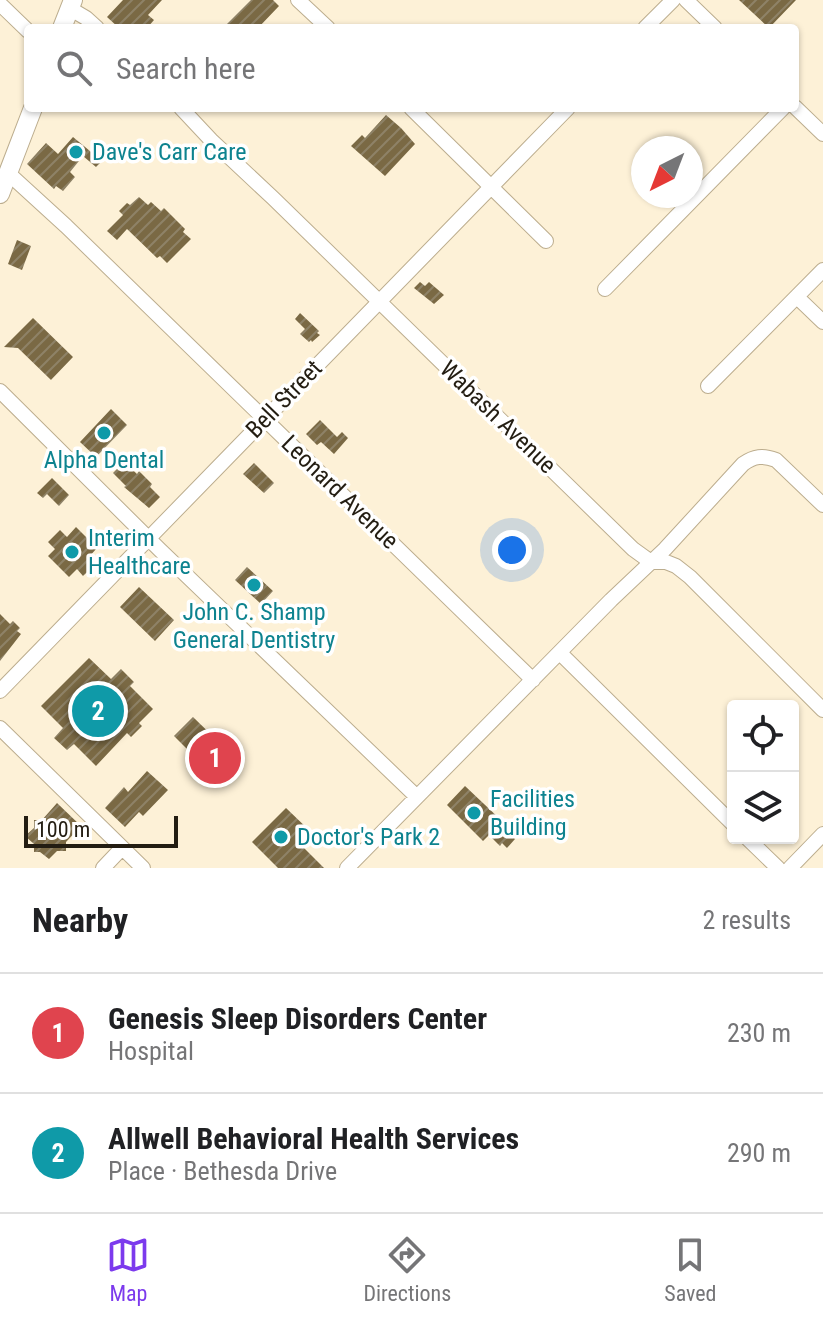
<!DOCTYPE html>
<html lang="en">
<head>
<meta charset="utf-8">
<style>
  :root { --surface:#fff; --page:#f2f2f2; --text:#202124; --muted:#757577; --line:#e0e0e0; --accent:#7c3aed }
  body { margin:0; font-family:"Roboto Condensed",sans-serif; background:var(--page); color:var(--text) }
  .controls { position:absolute; right:24px; bottom:24px; display:grid; overflow:hidden; border-radius:8px; box-shadow:0 2px 6px #0004 }
  .controls button { width:72px; height:72px; display:grid; place-items:center; padding:0; border:0; border-bottom:2px solid var(--line); background:var(--surface); color:var(--text); font:40px sans-serif }
  .compass { position:absolute; left:631px; top:136px; width:72px; height:72px; border-radius:50%; background:var(--surface); box-shadow:0 2px 6px #0004; rotate:222deg }
  .scale { position:absolute; left:24px; bottom:20px; width:154px; box-sizing:border-box; padding-left:8px; border:4px solid #231d12; border-top:0; font-size:22px; line-height:28px; white-space:nowrap; color:#231d12; -webkit-text-stroke:6px #fff; paint-order:stroke }
  .you { position:absolute; left:512px; top:550px; width:28px; height:28px; margin:-20px; border:6px solid #fff; border-radius:50%; background:#1a73e8; box-shadow:0 0 0 12px #1a73e833 }
  .badge { display:grid; place-items:center; width:52px; height:52px; border-radius:50%; background:var(--accent); color:#fff; font-size:26px; font-weight:700 }
  .pin { position:absolute; translate:-50% -50%; border:4px solid #fff; box-shadow:0 2px 8px #0006 }
  .list { margin:0; padding:0; list-style:none }
  h2 { display:flex; justify-content:space-between; align-items:center; height:104px; margin:0; padding:0 32px; font-size:34px }
  h2 small { font-size:26px; font-weight:400; color:var(--muted) }
  .list li { display:grid; grid-template-columns:52px 1fr auto; gap:24px; align-items:center; box-sizing:border-box; height:120px; padding:0 32px; border-top:2px solid var(--line) }
  .list b { display:block; font-size:30px; white-space:nowrap }
  .list p { margin:0; font-size:26px; white-space:nowrap; color:var(--muted) }
  .list em { font-size:26px; font-style:normal; color:var(--muted) }
  .icon { flex:none; width:44px; height:44px; fill:none; stroke:currentColor; stroke-width:2; stroke-linecap:round; stroke-linejoin:round }
  .map { position:relative; flex:none; width:823px; height:868px; overflow:hidden }
  .search { position:absolute; background:var(--surface); box-shadow:0 2px 6px #0004; left:24px; right:24px; top:24px; height:88px; display:flex; align-items:center; gap:20px; box-sizing:border-box; padding:0 28px; border-radius:8px; color:var(--muted); font-size:30px }
  .sheet { height:344px; background:var(--surface) }
  nav { display:flex; justify-content:space-around; align-items:center; box-sizing:border-box; height:112px; border-top:2px solid var(--line); background:var(--surface); font-size:22px; color:var(--muted) }
  nav a { display:grid; justify-items:center; gap:4px }
  nav .on { color:var(--accent) }
  .map>svg:first-child { display:block }
  .building { fill:url(#building-hatch) }
  .lines { fill:none; stroke-linecap:round; stroke-linejoin:round }
  .minor-casing { stroke:#bcad8e; stroke-width:16 }
  .major-casing { stroke:#bcad8e; stroke-width:20 }
  .minor { stroke:#fff; stroke-width:14 }
  .major { stroke:#fff; stroke-width:18 }
  .culture-dot { fill:#0f9aa8; stroke:#fff; stroke-width:3 }
  .labels { text-anchor:middle; dominant-baseline:central; stroke-width:7; stroke-linejoin:round; paint-order:stroke }
  .culture-label { font-size:24px; fill:#0d838f; stroke:#fff; text-anchor:start }
  .street-label { font-size:24px; fill:#231d12; stroke:#fff }
</style>
</head>
<body>
<div class="map">
<svg width="823" height="868" viewBox="0 0 823 868">
  <defs>
    <pattern id="building-hatch" width="6" height="6" patternUnits="userSpaceOnUse" patternTransform="scale(2)"><rect width="6" height="6" fill="#7a6944"/><path d="M-1 1l2-2M0 6l6-6M5 7l2-2" fill="none" stroke="#8e8267"/></pattern>
  </defs>
  <rect width="100%" height="100%" fill="#fdf1d7"/>
  <path class="building" d="M 123,0 L 162,0 L 148,15 L 154,20 L 147,28 L 119,28 L 107,17 Z
    M 251,0 L 273,0 L 279,6 L 258,28 L 223,28 Z
    M 739,0 L 796,0 L 769,28 Z
    M 386,115 L 401,128 L 415,144 L 385,176 L 351,146 L 362,135 L 365,138 Z
    M 73,137 L 102,161 L 96,167 L 83,156 L 70,172 L 75,177 L 63,191 L 56,186 L 54,189 L 27,164 L 46,143 L 58,154 Z
    M 139,197 L 148,205 L 151,202 L 161,211 L 164,208 L 185,229 L 183,232 L 191,239 L 167,263 L 160,256 L 157,258 L 127,229 L 117,240 L 107,231 L 123,215 L 119,211 L 127,203 L 130,205 Z
    M 17,240 L 31,246 L 22,270 L 8,264 Z
    M 420,282 L 425,286 L 429,282 L 444,295 L 434,304 L 414,288 Z
    M 300,313 L 319,331 L 317,333 L 320,335 L 312,342 L 311,340 L 309,342 L 300,334 L 305,329 L 295,319 Z
    M 33,318 L 73,357 L 51,380 L 18,348 L 4,347 Z
    M 111,409 L 127,425 L 96,457 L 80,442 Z
    M 320,420 L 337,437 L 342,432 L 348,438 L 334,454 L 321,442 L 317,445 L 306,434 Z
    M 124,462 L 137,474 L 139,471 L 152,484 L 150,487 L 160,497 L 149,508 L 124,487 L 126,486 L 113,473 Z
    M 254,463 L 274,483 L 264,493 L 243,474 Z
    M 52,478 L 69,495 L 59,506 L 47,494 L 43,498 L 37,493 Z
    M 76,527 L 97,548 L 88,558 L 95,565 L 83,576 L 77,569 L 69,577 L 48,556 L 55,549 L 48,542 L 60,530 L 67,537 Z
    M 247,567 L 273,591 L 261,604 L 235,580 Z
    M 139,587 L 174,620 L 155,641 L 120,607 Z
    M 0,614 L 10,624 L 13,621 L 20,628 L 17,631 L 21,634 L 0,661 Z
    M 89,658 L 111,679 L 121,669 L 134,682 L 130,686 L 153,709 L 139,723 L 142,726 L 131,737 L 127,733 L 96,766 L 74,744 L 67,750 L 54,738 L 63,728 L 41,706 Z
    M 193,717 L 226,749 L 221,754 L 224,757 L 215,766 L 212,763 L 207,769 L 174,736 Z
    M 147,771 L 168,790 L 143,816 L 139,812 L 125,827 L 105,808 L 124,787 L 128,792 Z
    M 465,786 L 502,821 L 499,824 L 515,839 L 507,848 L 502,843 L 500,846 L 489,835 L 483,841 L 447,805 Z
    M 57,803 L 81,826 L 66,842 L 66,851 L 57,851 L 49,859 L 40,852 L 34,852 L 34,844 L 25,836 L 34,828 L 34,820 L 42,820 Z
    M 286,808 L 310,831 L 299,843 L 324,868 L 278,868 L 252,842 Z"/>
  <g class="lines">
    <defs>
      <path id="minor" d="M 298,0 L 328,28
        M 686,0 L 715,28
        M 0,4 L 28,31
        M 69,8 L 86,18 L 97,28
        M 645,28 L 673,0
        M 795,107 L 823,134
        M 181,108 L 211,140 L 273,198 L 633,549 L 651,562 L 666,562 L 676,566 L 690,577 L 823,710
        M 411,108 L 546,241
        M 8,173 L 66,226 L 533,680
        M 605,289 L 783,108
        M 797,297 L 823,322
        M 708,386 L 823,270
        M 0,391 L 160,550 L 417,797
        M 560,653 L 733,824
        M 0,691 L 568,108
        M 0,728 L 143,868
        M 747,838 L 778,868
        M 103,868 L 122,848
        M 347,868 L 611,600 L 665,549 L 743,464 C 754,456 763,455 776,460 L 823,505
        M 790,868 L 823,834"/>
      <path id="major" d="M 62,28 L 73,0
        M 0,194 L 33,108"/>
    </defs>
    <use href="#minor" class="minor-casing"/>
    <use href="#major" class="major-casing"/>
    <use href="#minor" class="minor"/>
    <use href="#major" class="major"/>
  </g>
  <g class="culture-dot">
    <circle cx="76" cy="152" r="8"/>
    <circle cx="104" cy="433" r="8"/>
    <circle cx="72" cy="552" r="8"/>
    <circle cx="254" cy="585" r="8"/>
    <circle cx="474" cy="813" r="8"/>
    <circle cx="281" cy="837" r="8"/>
  </g>
  <g class="labels">
    <g class="culture-label">
      <text x="92" y="152">Dave's Carr Care</text>
      <text x="104" y="460" text-anchor="middle">Alpha Dental</text>
      <text x="88" y="538">Interim<tspan x="88" dy="28">Healthcare</tspan></text>
      <text x="254" y="612" text-anchor="middle">John C. Shamp<tspan x="254" dy="28">General Dentistry</tspan></text>
      <text x="490" y="799">Facilities<tspan x="490" dy="28">Building</tspan></text>
      <text x="297" y="837">Doctor's Park 2</text>
    </g>
    <g class="street-label">
      <text transform="translate(284 399) rotate(-46)">Bell Street</text>
      <text transform="translate(498 417) rotate(44)">Wabash Avenue</text>
      <text transform="translate(340 492) rotate(44)">Leonard Avenue</text>
    </g>
  </g>
</svg>
<div class="controls">
<button><svg class="icon" aria-label="locate" viewBox="0 0 24 24"><circle cx="12" cy="12" r="6"/><path d="M12 2v4M12 18v4M2 12h4M18 12h4"/></svg></button>
<button><svg class="icon" aria-label="layers" viewBox="0 0 24 24"><path d="M12 4l9 5-9 5-9-5zM3 14l9 5 9-5"/></svg></button>
</div>
<svg class="compass" viewBox="-18 -18 36 36"><path d="M0-13l5 13h-10z" fill="#e53935"/><path d="M0 13l5-13h-10z" fill="#757577"/></svg>
<div class="scale">100 m</div>
<div class="you"></div>
<div class="pin badge" style="left:215px;top:758px;background:#e0444e">1</div>
<div class="pin badge" style="left:98px;top:711px;background:#0f9aa8">2</div>
<div class="search"><svg class="icon" aria-label="search" viewBox="0 0 24 24"><circle cx="10" cy="10" r="6"/><path d="M15 15l6 6"/></svg>Search here</div>
</div>
<section class="sheet">
<h2>Nearby<small>2 results</small></h2>
<ul class="list">
<li><span class="badge" style="background:#e0444e">1</span><div><b>Genesis Sleep Disorders Center</b><p>Hospital</p></div><em>230 m</em></li>
<li><span class="badge" style="background:#0f9aa8">2</span><div><b>Allwell Behavioral Health Services</b><p>Place · Bethesda Drive</p></div><em>290 m</em></li>
</ul>
</section>
<nav>
<a class="on"><svg class="icon" aria-label="map" viewBox="0 0 24 24"><path d="M3 6l6-2 6 2 6-2v14l-6 2-6-2-6 2zM9 4v14M15 6v14"/></svg>Map</a>
<a><svg class="icon" aria-label="directions" viewBox="0 0 24 24"><path d="M12 3l9 9-9 9-9-9zM9 14v-3h6M13 9l2 2-2 2"/></svg>Directions</a>
<a><svg class="icon" aria-label="saved" viewBox="0 0 24 24"><path d="M7 4h10v16l-5-4-5 4z"/></svg>Saved</a>
</nav>
</body>
</html>
